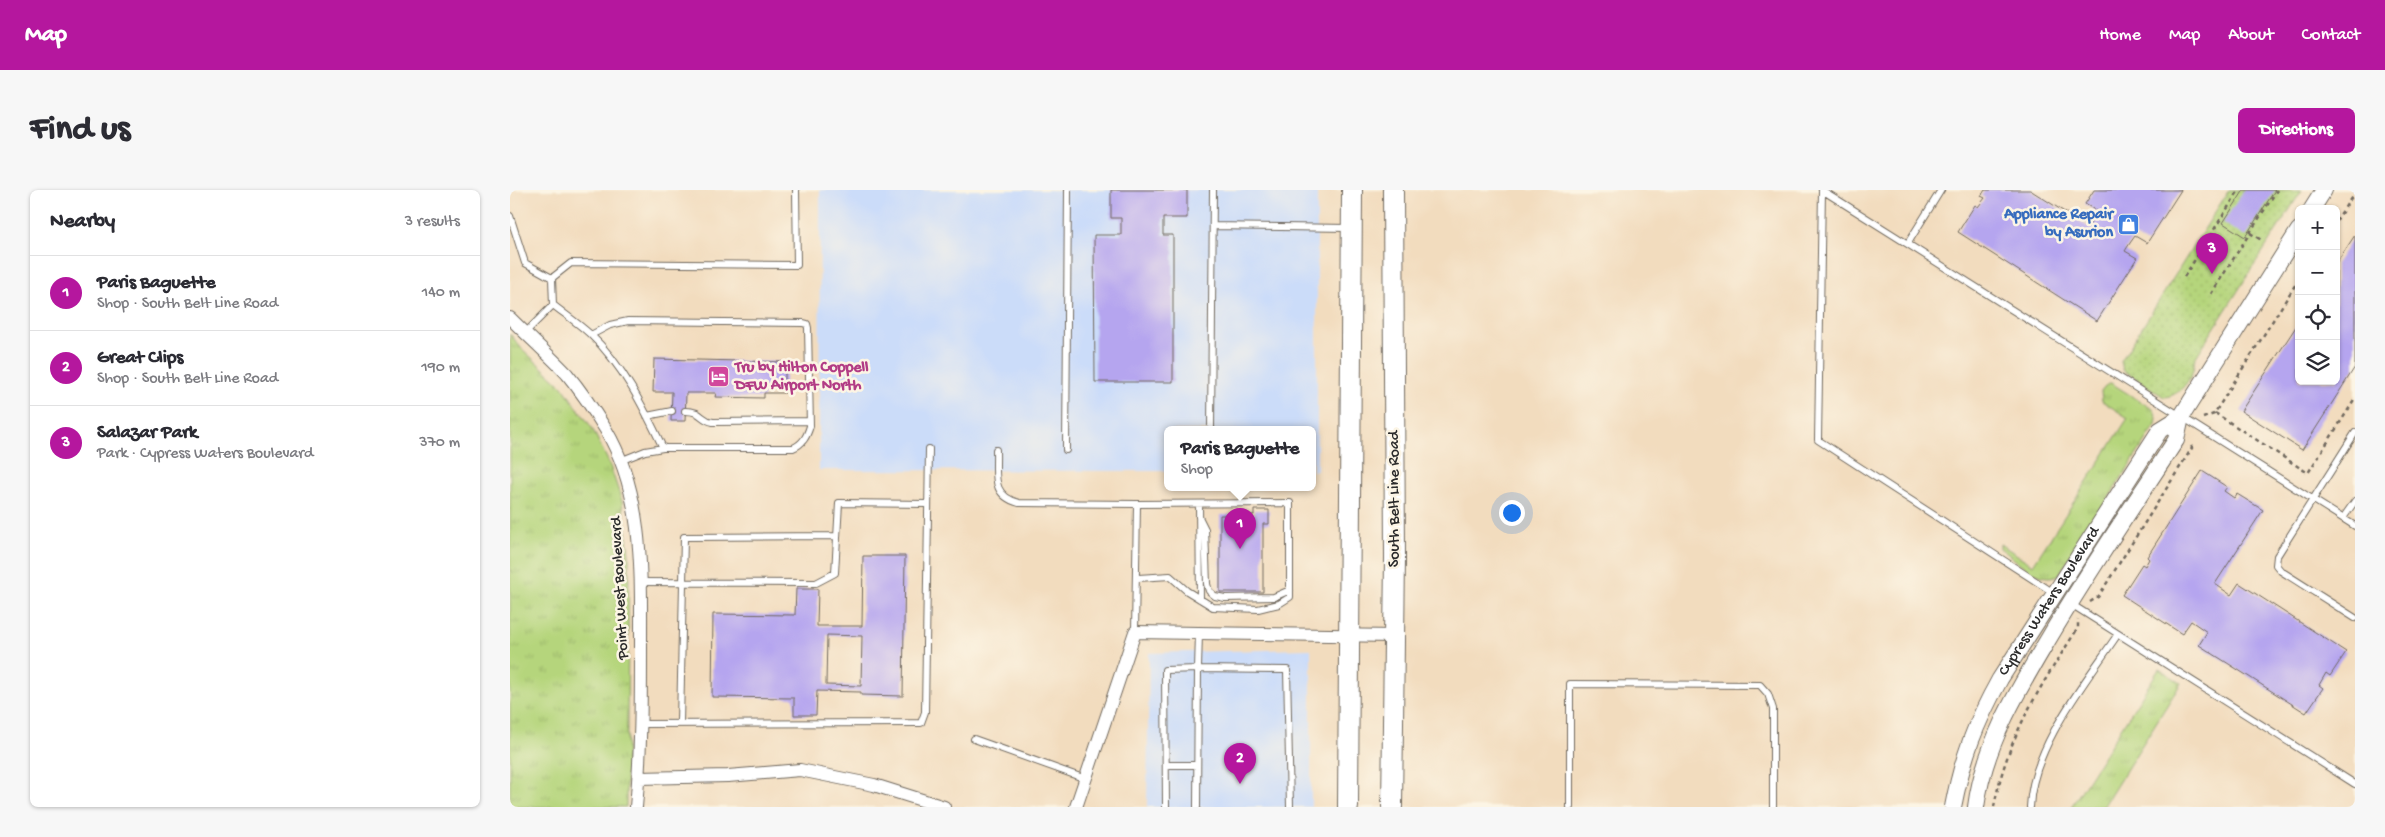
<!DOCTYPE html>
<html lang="en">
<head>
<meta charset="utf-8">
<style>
  :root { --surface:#fff; --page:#f7f7f7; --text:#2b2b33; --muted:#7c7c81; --line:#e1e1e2; --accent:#b5179e }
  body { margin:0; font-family:"Gochi Hand",sans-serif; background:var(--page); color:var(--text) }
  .controls { position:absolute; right:15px; top:15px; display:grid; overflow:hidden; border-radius:8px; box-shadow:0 1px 4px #0004 }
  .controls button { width:45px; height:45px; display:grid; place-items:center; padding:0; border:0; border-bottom:1px solid var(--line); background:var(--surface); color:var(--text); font:25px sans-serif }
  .you { position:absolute; left:1001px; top:322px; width:18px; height:18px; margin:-12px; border:4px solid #fff; border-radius:50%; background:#1a73e8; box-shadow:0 0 0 8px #1a73e833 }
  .badge { display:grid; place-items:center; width:32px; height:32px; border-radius:50%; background:var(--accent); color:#fff; font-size:16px; font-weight:700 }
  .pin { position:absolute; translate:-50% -41px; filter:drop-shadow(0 1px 2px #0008) }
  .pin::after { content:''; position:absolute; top:26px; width:18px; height:15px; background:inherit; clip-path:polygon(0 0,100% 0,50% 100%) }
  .popup { position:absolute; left:654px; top:236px; width:152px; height:65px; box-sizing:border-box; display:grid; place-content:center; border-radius:8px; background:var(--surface); filter:drop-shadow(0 1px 4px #0005); font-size:16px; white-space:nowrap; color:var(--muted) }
  .popup b { font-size:19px; color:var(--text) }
  .popup::after { content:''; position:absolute; left:50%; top:100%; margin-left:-10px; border:10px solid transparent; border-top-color:var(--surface) }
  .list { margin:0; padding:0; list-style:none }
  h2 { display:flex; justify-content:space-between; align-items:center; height:65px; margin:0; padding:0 20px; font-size:21px }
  h2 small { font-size:16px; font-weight:400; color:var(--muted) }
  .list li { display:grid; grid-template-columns:32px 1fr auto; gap:15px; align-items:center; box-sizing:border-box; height:75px; padding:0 20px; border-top:1px solid var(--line) }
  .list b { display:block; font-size:19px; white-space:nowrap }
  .list p { margin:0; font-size:16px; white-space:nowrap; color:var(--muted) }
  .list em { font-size:16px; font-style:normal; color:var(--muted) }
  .icon { flex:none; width:28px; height:28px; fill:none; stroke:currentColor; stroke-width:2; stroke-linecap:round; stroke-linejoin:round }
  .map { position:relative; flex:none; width:1845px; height:617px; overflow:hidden; border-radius:8px }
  header { display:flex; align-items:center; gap:30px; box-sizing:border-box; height:70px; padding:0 25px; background:var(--accent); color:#fff }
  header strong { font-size:24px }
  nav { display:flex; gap:28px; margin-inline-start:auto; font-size:18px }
  .intro { display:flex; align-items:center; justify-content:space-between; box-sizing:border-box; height:120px; padding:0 30px }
  h1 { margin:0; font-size:35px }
  .button { padding:12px 22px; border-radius:8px; background:var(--accent); color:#fff; font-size:18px; font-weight:700 }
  main { display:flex; gap:30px; padding:0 30px }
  aside { flex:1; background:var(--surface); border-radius:8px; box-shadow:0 1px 4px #0004 }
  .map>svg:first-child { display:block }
  .built { fill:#cbdcf9 }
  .grass { fill:url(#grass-tufts); stroke:#708054 }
  .park { fill:url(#park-dots); stroke:#708054 }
  .building { fill:#b5a5ef; fill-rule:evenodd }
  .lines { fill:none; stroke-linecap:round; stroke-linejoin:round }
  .service-casing { stroke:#71695e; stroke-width:8 }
  .minor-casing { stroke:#71695e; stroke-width:14 }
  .tertiary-casing { stroke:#71695e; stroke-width:18 }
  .primary-casing { stroke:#71695e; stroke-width:22 }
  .path { stroke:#71695e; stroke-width:2.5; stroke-dasharray:4 4; stroke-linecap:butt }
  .service { stroke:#fff; stroke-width:6 }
  .minor { stroke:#fff; stroke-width:12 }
  .tertiary { stroke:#fff; stroke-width:16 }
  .primary { stroke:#fff; stroke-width:20 }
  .labels { text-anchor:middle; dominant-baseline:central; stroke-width:5; stroke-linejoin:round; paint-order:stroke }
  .shop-label { font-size:16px; font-weight:bold; fill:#366cbe; stroke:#fcf5e5; text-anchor:end }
  .hotel-label { font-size:16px; font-weight:bold; fill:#b23c85; stroke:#fcf5e5; text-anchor:start }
  .street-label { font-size:16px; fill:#2b2b2b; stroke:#fcf5e5 }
</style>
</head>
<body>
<header>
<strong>Map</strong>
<nav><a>Home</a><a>Map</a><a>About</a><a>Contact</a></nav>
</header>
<div class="intro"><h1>Find us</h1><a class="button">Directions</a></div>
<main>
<aside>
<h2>Nearby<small>3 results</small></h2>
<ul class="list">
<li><span class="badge">1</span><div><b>Paris Baguette</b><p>Shop · South Belt Line Road</p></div><em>140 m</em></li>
<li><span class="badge">2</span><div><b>Great Clips</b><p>Shop · South Belt Line Road</p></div><em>190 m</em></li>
<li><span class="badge">3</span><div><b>Salazar Park</b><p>Park · Cypress Waters Boulevard</p></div><em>370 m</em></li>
</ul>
</aside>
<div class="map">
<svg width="1845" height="617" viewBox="0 0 1845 617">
  <defs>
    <pattern id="grass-tufts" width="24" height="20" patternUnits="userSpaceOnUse" patternTransform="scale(1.25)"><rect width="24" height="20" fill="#b5d57c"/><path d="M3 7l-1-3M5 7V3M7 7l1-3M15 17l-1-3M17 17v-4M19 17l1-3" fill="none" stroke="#9cb76b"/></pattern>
    <pattern id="park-dots" width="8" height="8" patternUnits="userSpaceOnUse" patternTransform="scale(1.25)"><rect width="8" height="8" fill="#b5d57c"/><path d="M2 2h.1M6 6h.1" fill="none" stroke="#9cb76b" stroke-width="1.8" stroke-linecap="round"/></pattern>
  </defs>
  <rect width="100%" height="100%" fill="#fcf5e5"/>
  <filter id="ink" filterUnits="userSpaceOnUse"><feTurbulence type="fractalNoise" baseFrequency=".02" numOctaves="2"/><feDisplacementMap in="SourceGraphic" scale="10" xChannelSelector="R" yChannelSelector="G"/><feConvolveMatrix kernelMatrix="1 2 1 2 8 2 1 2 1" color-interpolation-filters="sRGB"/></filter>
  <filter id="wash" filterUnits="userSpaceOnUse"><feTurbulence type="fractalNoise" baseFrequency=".0096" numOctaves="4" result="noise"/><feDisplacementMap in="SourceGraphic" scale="20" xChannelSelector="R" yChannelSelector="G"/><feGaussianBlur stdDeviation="1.12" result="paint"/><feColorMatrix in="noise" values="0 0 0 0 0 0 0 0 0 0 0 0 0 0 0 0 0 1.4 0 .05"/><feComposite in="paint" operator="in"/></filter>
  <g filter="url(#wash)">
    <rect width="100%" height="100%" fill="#f2dcbe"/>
    <path class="built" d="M 310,0 L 807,0 L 807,281 L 803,281 L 802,240 L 658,240 L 657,281 L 309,280 Z
      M 801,459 L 801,617 L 637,617 L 639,463 Z"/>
    <path class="grass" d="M 0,144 L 11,158 L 52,196 L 82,238 L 99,273 L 112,311 L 119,364 L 116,617 L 0,617 Z
      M 1601,193 L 1644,220 L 1647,228 L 1646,235 L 1549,384 C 1530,396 1506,369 1490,358 L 1490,354 L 1523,375 L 1618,228 L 1592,211 L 1591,201 L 1595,196 Z
      M 1649,479 L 1671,493 L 1593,617 L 1561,617 Z"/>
    <path class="park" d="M 1719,0 L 1792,0 L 1684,170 C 1686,185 1670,207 1654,207 L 1613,180 L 1611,171 Z"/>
    <g id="blocks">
      <path class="building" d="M 601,0 L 677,0 L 677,28 L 653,28 L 653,45 L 663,45 L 663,192 L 585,192 L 584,45 L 611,45 L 611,28 L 601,28 Z
        M 1475,0 L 1520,0 L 1578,37 L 1588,22 L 1575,14 L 1584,0 L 1671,0 L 1637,53 L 1625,46 L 1620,53 L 1615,61 L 1627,68 L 1587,131 L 1448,42 L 1465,15 L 1468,17 L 1475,8 L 1471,6 Z
        M 1734,0 L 1765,0 L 1735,47 L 1713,33 Z
        M 1845,45 L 1845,177 L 1792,260 L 1731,221 L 1789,132 L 1789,191 L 1826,191 L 1826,74 Z
        M 144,169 L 275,172 L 275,203 L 254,203 L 254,208 L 205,207 L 206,203 L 176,203 L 175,231 L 161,231 L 162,202 L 143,202 Z
        M 1692,281 L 1717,297 L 1714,301 L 1724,308 L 1727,304 L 1753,320 L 1705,394 L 1721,405 L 1729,393 L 1836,462 L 1820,486 L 1816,483 L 1809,495 L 1813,498 L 1796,523 L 1689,455 L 1697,442 L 1681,431 L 1672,444 L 1612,405 L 1632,374 L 1635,376 L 1639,369 L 1637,367 Z
        M 744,320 L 759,320 L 759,334 L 753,334 L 753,402 L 710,402 L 710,325 L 744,325 Z
        M 353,366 L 395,366 L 393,506 L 351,505 L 351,502 L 307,501 L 306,525 L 284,525 L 284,508 L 202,507 L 203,424 L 285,425 L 286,399 L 308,399 L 307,436 L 352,436 ZM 317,445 L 352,446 L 351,496 L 316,495 Z"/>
    </g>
  </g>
  <g filter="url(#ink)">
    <use href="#blocks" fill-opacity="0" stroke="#71695e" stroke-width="1"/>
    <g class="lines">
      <defs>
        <path id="service" d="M 1312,0 L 1845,336
          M 1312,0 L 1308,250 L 1544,403
          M 0,26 L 15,73 L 42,88
          M 703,36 L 839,38
          M 1398,53 L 1431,0
          M 43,115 L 42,88 L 61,73 L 287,75 L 286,0
          M 15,143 L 43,115 C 56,125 69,134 80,144 C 113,175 134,218 153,258
          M 81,145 L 100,135 L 118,131 L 293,133 L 297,134 L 298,138 L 300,236 C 297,246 293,254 283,258 L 153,258 L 135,261 L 110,271
          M 175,221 C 193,221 190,230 203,232 L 300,231
          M 137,226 L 162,221
          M 701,240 L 703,0
          M 1845,243 L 1767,366 L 1766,375 L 1771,381 L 1845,428
          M 486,260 C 487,285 480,305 509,313 L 627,314 L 625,442
          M 556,260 L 558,0
          M 627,314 L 780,313 L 780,407 L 769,414 L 748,419 L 703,417 L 677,401 L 660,386 L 628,388
          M 689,314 L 690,409
          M 689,327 L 695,339 L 697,394 L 699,401 L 705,406 L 715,408 L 764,407 L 780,400
          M 1833,328 L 1845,311
          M 131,392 L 306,393 L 325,383 L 329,313 L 417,314
          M 1561,414 L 1845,594
          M 170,533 L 174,347 L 327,346
          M 131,534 L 411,533 L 415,522 L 419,259
          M 464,549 L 576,589
          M 656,575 L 687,575
          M 656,617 L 655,480 L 688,479 L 689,443
          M 687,617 L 688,479 L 777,480 L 780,617
          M 1060,617 L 1060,494 L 1250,495 L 1258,504 L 1263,519 L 1263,617
          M 1520,617 C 1522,557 1575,493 1608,444"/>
        <path id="minor" d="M 0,128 C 19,147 39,165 57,184 C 71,201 85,222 96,240 C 134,304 131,383 131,454 C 131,509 131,563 126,617
          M 129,588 L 218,586 L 290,580 L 364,595 L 434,617
          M 566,617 L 625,442 L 884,446"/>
        <g id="tertiary">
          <path d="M 1802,19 L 1814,0"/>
          <path id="s1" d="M 1443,617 C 1453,566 1465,534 1490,489 L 1650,240 L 1671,227"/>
          <path d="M 1466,617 C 1474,555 1508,500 1539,448 C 1579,380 1623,316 1666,250 L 1671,227 L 1789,40"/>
        </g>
        <path id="primary" d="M 838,617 L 842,0
          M 882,617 L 885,367 L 883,0"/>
      </defs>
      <use href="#service" class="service-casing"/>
      <use href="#minor" class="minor-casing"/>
      <use href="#tertiary" class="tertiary-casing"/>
      <use href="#primary" class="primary-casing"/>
      <path class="path" d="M 1826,31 L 1845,2
        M 1740,43 L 1753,51
        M 1674,87 L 1729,0
        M 1701,104 L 1767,0
        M 1705,223 L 1798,283 L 1845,209
        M 1693,228 L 1704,224 L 1789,89
        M 1580,412 L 1588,407 L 1682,258 L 1681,253
        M 1484,617 C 1497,546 1530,497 1568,438 L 1568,429"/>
      <use href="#service" class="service"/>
      <use href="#minor" class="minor"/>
      <use href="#tertiary" class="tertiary"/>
      <use href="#primary" class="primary"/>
    </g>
  </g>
  <defs>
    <symbol id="shop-square" viewBox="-11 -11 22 22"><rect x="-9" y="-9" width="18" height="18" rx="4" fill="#3f7fe0" stroke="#fcf5e5"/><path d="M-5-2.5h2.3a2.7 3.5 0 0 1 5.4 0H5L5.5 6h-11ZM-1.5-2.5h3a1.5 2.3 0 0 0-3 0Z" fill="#fff"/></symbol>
    <symbol id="hotel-square" viewBox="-11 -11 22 22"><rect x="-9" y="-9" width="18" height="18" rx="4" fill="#d1479c" stroke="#fcf5e5"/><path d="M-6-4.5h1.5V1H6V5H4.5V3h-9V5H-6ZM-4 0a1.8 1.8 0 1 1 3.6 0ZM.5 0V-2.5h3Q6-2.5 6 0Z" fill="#fff"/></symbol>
  </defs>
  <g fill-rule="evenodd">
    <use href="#shop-square" x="1606" y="22" width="25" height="25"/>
    <use href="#hotel-square" x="196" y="174" width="25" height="25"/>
  </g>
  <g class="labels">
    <g class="shop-label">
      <text x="1603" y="25">Appliance Repair<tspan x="1603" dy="18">by Asurion</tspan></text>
    </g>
    <g class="hotel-label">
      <text x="225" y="178">Tru by Hilton Coppell<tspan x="225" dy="18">DFW Airport North</tspan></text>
    </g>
    <g class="street-label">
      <text transform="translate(885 309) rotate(-90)">South Belt Line Road</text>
      <text transform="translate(111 398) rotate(-93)">Point West Boulevard</text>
      <text stroke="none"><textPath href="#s1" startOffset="229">Cypress Waters Boulevard</textPath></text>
    </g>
  </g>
</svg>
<div class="controls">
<button>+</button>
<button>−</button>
<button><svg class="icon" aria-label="locate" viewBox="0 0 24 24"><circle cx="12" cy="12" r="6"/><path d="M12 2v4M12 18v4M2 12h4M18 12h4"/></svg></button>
<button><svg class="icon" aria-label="layers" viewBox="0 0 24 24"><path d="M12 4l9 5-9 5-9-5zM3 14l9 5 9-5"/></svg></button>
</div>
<div class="you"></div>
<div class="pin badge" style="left:730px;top:359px">1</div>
<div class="popup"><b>Paris Baguette</b>Shop</div>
<div class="pin badge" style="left:730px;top:594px">2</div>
<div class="pin badge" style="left:1702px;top:84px">3</div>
</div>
</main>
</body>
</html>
